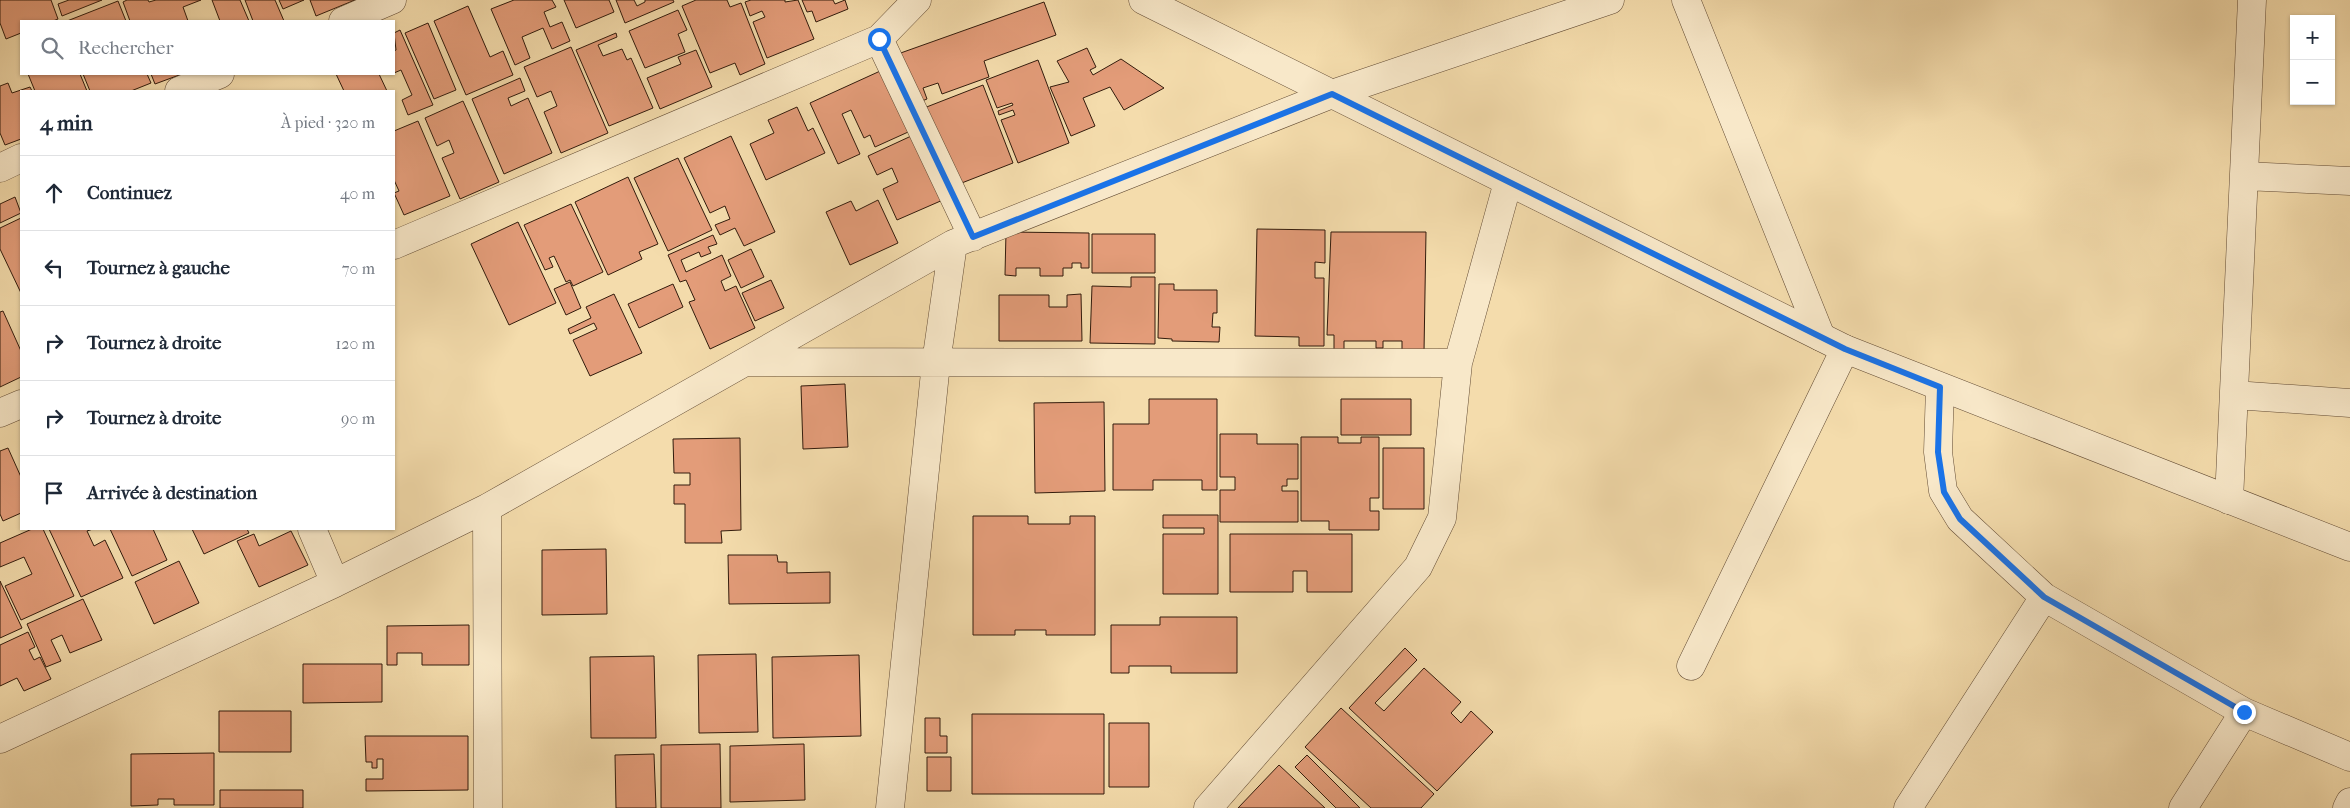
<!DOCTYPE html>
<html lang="fr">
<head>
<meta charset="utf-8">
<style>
  :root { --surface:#fff; --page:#f2f2f3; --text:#1f2937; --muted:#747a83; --line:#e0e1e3 }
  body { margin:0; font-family:"IM FELL French Canon",serif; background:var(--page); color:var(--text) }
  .controls { position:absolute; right:15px; top:15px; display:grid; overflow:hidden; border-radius:0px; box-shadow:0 1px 4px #0004 }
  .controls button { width:45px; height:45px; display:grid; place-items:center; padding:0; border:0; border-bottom:1px solid var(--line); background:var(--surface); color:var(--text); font:25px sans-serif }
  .stop { position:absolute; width:15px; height:15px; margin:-11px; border:4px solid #1a73e8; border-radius:50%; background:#fff }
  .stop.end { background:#1a73e8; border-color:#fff; box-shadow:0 1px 5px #0008 }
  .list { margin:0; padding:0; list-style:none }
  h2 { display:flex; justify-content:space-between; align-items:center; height:65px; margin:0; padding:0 20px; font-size:21px }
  h2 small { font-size:16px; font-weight:400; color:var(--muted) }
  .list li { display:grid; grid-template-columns:32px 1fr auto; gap:15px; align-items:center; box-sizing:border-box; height:75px; padding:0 20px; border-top:1px solid var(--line) }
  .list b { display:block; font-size:19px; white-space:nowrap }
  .list em { font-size:16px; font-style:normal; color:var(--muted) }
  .icon { flex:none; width:28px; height:28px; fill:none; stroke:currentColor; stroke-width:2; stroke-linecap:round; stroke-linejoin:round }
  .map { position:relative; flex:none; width:2350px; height:808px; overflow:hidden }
  .search { position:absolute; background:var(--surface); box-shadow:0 1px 4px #0004; left:20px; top:20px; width:375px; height:55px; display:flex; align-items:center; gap:12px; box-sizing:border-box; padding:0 18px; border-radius:0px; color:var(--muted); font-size:19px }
  .panel { position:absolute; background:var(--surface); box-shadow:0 1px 4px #0004; left:20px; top:90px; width:375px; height:440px; border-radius:0px }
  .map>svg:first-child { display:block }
  .building { fill:#e39c79; stroke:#321b0c }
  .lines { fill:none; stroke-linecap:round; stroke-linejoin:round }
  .minor-casing { stroke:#624b34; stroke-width:29 }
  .tertiary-casing { stroke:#624b34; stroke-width:29 }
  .minor { stroke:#f8e8c9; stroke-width:28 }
  .tertiary { stroke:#f8e8c9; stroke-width:28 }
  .route { stroke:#1a73e8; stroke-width:6 }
</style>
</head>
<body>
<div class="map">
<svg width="2350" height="808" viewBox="0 0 2350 808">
  <rect width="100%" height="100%" fill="#f4dcac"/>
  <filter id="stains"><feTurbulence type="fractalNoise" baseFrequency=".004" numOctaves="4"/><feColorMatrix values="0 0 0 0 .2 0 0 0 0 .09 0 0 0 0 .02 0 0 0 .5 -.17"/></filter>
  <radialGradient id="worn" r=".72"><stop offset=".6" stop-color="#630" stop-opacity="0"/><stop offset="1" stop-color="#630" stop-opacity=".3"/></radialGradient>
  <path class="building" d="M 0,0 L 51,0 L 58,19 L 53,21 L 21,21 L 21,33 L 6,39 L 0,23 Z
    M 69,0 L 102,0 L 62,16 L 58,4 Z
    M 127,0 L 148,0 L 149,2 L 156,0 L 201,0 L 183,7 L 188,21 L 130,21 L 123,2 Z
    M 212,0 L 240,0 L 249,21 L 220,21 Z
    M 245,0 L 275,0 L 284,21 L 253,21 Z
    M 279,0 L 304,0 L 283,9 Z
    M 310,0 L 355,0 L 316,16 Z
    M 514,0 L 552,0 L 556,7 L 544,12 L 550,27 L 562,22 L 570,41 L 552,49 L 543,28 L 522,37 L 530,58 L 515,65 L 491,9 Z
    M 564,0 L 609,0 L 614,12 L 576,28 Z
    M 616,0 L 634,0 L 637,6 L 645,2 L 645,0 L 673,0 L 674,2 L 625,23 Z
    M 696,0 L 727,0 L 730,7 L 741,3 L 765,64 L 740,75 L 735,63 L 710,73 L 682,6 Z
    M 751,0 L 785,0 L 785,2 L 798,0 L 814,39 L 767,58 L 753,22 L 765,17 L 762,11 L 750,16 L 745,2 Z
    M 802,0 L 833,0 L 835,4 L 845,0 L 848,9 L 816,22 L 812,11 L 807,12 Z
    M 118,1 L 126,21 L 67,21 Z
    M 1044,2 L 1056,35 L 984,61 L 989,77 L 942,94 L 938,83 L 923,88 L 927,99 L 912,105 L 895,55 Z
    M 468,6 L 490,57 L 503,51 L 513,75 L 466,95 L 434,21 Z
    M 678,10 L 687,30 L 678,34 L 685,52 L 645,68 L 629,31 Z
    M 428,23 L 456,90 L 434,99 L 405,33 Z
    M 400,30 L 433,105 L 408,115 L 402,100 L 412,95 L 401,70 L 394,73 L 394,51 L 396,50 L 394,33 Z
    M 616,33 L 617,37 L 598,45 L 603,56 L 622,49 L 627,60 L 631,58 L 653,108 L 609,126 L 576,50 Z
    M 571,47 L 608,133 L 561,153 L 544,112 L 557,106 L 551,91 L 537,97 L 524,67 Z
    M 1087,48 L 1096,67 L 1090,70 L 1093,75 L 1121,59 L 1164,88 L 1124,110 L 1110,87 L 1083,98 L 1095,126 L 1071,136 L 1050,87 L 1069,82 L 1057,61 Z
    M 696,50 L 712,87 L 660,109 L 647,78 L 681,64 L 678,57 Z
    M 1038,60 L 1069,143 L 1018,163 L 1001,120 L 1015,115 L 1013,110 L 999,115 L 998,111 L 1013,105 L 1012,103 L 997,108 L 986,80 Z
    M 889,67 L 917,128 L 875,147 L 870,135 L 864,138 L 851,110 L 842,114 L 860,154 L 838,164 L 810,103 Z
    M 28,74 L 80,74 L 87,91 L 35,91 Z
    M 83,74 L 147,74 L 151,83 L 131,91 L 90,91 Z
    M 151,74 L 182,74 L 155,84 Z
    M 336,74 L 379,74 L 387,91 L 344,91 Z
    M 520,78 L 525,91 L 508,98 L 511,106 L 528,98 L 552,153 L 504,174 L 472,99 Z
    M 8,83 L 12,93 L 30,87 L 32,91 L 21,91 L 21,139 L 5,145 L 0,133 L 0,86 Z
    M 983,85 L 1013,163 L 954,186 L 924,108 Z
    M 463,101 L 499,182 L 460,199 L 442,158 L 454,153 L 449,140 L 437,146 L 425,118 Z
    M 797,107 L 808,131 L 813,128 L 825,153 L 766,180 L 750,144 L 774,133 L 768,120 Z
    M 418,121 L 450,196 L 404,215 L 394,193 L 399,191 L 394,180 L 394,131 Z
    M 922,131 L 952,196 L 897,220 L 883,189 L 898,182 L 892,168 L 877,175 L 868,156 Z
    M 731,136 L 775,232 L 744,246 L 735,228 L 720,235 L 715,225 L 730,219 L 725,206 L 710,213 L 684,158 Z
    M 678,158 L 712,230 L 668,251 L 634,178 Z
    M 628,177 L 658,244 L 639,252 L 642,259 L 608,275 L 575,202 Z
    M 15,197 L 21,213 L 0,223 L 0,204 Z
    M 878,200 L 898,243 L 850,265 L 826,212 L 851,201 L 856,211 Z
    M 571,204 L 603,272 L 573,286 L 570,280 L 566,282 L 554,256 L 549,258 L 553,267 L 545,270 L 524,225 Z
    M 21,218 L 21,293 L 0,249 L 0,228 Z
    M 518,222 L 556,303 L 509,325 L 471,244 Z
    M 1257,229 L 1325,230 L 1325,263 L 1315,262 L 1315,278 L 1324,278 L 1324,346 L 1299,346 L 1299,337 L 1255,336 Z
    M 1006,232 L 1089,233 L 1089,268 L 1081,268 L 1081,263 L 1072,263 L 1072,268 L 1063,268 L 1063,276 L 1040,276 L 1040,268 L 1016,268 L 1016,276 L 1005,275 Z
    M 1331,232 L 1426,232 L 1424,352 L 1402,352 L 1402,341 L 1383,341 L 1383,348 L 1376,348 L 1376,341 L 1344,341 L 1344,351 L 1334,351 L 1334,335 L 1327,335 Z
    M 1092,234 L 1155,234 L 1155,273 L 1092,273 Z
    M 713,235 L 717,244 L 708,247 L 711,253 L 701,257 L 699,252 L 681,260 L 686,272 L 722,255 L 731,276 L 721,281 L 725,291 L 736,286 L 755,328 L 710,349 L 689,302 L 695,300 L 686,280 L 680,282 L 668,255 Z
    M 751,249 L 764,277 L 741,288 L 728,260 Z
    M 1131,277 L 1155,277 L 1155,344 L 1090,343 L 1092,286 L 1131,287 Z
    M 771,280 L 784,308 L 755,321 L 742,293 Z
    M 570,282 L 581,308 L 566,315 L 554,289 Z
    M 673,284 L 683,307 L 639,328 L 628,304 Z
    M 1159,284 L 1174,284 L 1174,290 L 1217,290 L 1217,313 L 1213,313 L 1212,327 L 1220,327 L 1219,342 L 1172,341 L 1172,339 L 1158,338 Z
    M 614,294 L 642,353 L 590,376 L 573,340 L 597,329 L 594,323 L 570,334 L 568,329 L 591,318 L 586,307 Z
    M 1081,294 L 1082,341 L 999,341 L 999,295 L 1049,295 L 1049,307 L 1067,307 L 1067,295 Z
    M 3,311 L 21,351 L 21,377 L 0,387 L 0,312 Z
    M 845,384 L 848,447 L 803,449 L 801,386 Z
    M 1149,399 L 1217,399 L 1217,490 L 1202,490 L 1202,480 L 1153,480 L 1153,490 L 1113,490 L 1113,424 L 1149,424 Z
    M 1341,399 L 1411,399 L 1411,435 L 1341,435 Z
    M 1104,402 L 1105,491 L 1035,493 L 1034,403 Z
    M 1220,434 L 1257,434 L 1257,444 L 1298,444 L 1298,479 L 1287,479 L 1287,486 L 1282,486 L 1282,491 L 1298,491 L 1298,522 L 1220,522 L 1220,490 L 1235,490 L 1235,477 L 1220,477 Z
    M 1301,437 L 1338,437 L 1338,443 L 1361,443 L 1361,437 L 1379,437 L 1379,498 L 1370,498 L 1370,511 L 1379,511 L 1379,530 L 1329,530 L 1329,521 L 1301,521 Z
    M 740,438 L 741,530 L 721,531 L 722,543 L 685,543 L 685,504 L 674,504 L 674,485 L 690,485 L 690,473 L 674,473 L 673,439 Z
    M 8,448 L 21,477 L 21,513 L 3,521 L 0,514 L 0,451 Z
    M 1383,448 L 1424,448 L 1424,509 L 1383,509 Z
    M 1163,515 L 1218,515 L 1218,594 L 1163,594 L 1163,534 L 1204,534 L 1204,528 L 1163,528 Z
    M 973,516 L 1028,516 L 1028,524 L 1070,524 L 1070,516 L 1095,516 L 1095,635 L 1046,635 L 1046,630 L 1015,630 L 1015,635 L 973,635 Z
    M 32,529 L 43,529 L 74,596 L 21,620 L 5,586 L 32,574 L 24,557 L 0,567 L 0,543 Z
    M 49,529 L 93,529 L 87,531 L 94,546 L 105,540 L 123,578 L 81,597 Z
    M 110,529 L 153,529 L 167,560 L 132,576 Z
    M 192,529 L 247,529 L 249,533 L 204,554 Z
    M 291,531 L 308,565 L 259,587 L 237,541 L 254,534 L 259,546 Z
    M 1230,534 L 1352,534 L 1352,592 L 1307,592 L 1307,571 L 1293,571 L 1293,592 L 1230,592 Z
    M 606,549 L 607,614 L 542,615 L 542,550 Z
    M 728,555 L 777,555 L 778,562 L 787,562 L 787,573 L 830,572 L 830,603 L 729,604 Z
    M 179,561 L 199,603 L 154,624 L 135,582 Z
    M 0,581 L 22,628 L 0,638 Z
    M 83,599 L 102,640 L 70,653 L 62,635 L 51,640 L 61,661 L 46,667 L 27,624 Z
    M 1160,617 L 1237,617 L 1237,673 L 1171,673 L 1171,666 L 1129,666 L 1129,673 L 1111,673 L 1111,625 L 1160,625 Z
    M 469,625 L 469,665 L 422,665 L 422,653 L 397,653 L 397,665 L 387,665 L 387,626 Z
    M 28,632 L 35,647 L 29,650 L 34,660 L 40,657 L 51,679 L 24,691 L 17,678 L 0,686 L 0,645 Z
    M 1405,648 L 1417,660 L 1375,703 L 1384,711 L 1424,668 L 1461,702 L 1451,713 L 1461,723 L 1471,711 L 1493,732 L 1437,791 L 1349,708 Z
    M 756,654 L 758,732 L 699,733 L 698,655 Z
    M 859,655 L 861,736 L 773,738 L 772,657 Z
    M 654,656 L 656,738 L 591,738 L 590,657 Z
    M 303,664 L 382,664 L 382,702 L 303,703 Z
    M 1341,708 L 1434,794 L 1421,808 L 1371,808 L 1305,747 Z
    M 219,711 L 291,711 L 291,752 L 219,752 Z
    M 972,714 L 1104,714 L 1104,794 L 972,794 Z
    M 925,718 L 940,718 L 940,736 L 947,736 L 947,753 L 925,753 Z
    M 1109,723 L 1149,723 L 1149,787 L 1109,787 Z
    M 365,736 L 468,736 L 468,790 L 366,791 L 366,779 L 383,779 L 383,759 L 377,759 L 377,768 L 372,768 L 372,762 L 366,762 Z
    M 720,744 L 721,808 L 661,808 L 661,745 Z
    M 804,744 L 805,800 L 730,802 L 730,746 Z
    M 214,753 L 214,805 L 174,805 L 174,799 L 158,799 L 158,805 L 131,806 L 131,754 Z
    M 654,754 L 656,808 L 616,808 L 615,755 Z
    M 1307,755 L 1360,808 L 1336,808 L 1295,767 Z
    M 927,757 L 951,757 L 951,791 L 927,791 Z
    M 1279,765 L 1325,808 L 1238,808 Z
    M 220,790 L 303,790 L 303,808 L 220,808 Z"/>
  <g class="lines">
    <defs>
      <path id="minor" d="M 1686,0 L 1821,337
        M 343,21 L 392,0
        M 879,39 L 973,237
        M 179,91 L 220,74
        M 0,168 L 21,158
        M 2244,176 L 2350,181
        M 394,245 L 879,39 L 917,0
        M 747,362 L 1458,363
        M 1940,387 L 1938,452 L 1943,491 L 1960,519 L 2044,597 L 2244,712 L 2350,757
        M 2234,395 L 2350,403
        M 0,413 L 21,404
        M 2229,500 L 2252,0
        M 487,508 L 488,808
        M 312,529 L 335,583
        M 1691,666 L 1845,349
        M 0,739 L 335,583 L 487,508 L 953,244 L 1332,94 L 1610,0
        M 890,808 L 936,363 L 953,244
        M 1208,808 L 1418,567 L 1442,518 L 1458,363 L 1508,182
        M 1908,808 L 2044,597
        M 2183,808 L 2244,712
        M 2347,808 L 2350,802"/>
      <path id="tertiary" d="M 1143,0 L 1845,349 L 2350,547"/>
    </defs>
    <use href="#minor" class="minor-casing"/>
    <use href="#tertiary" class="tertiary-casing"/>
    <use href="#minor" class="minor"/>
    <use href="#tertiary" class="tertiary"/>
  </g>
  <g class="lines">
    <path class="route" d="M 879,39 L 973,237 L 1332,94 L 1845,349 L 1940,387 L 1938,452 L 1944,492 L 1960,519 L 2044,597 L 2244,712"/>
  </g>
  <rect width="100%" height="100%" filter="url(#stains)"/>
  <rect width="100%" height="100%" fill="url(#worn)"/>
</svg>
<div class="controls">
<button>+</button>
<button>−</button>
</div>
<div class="stop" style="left:879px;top:39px"></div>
<div class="stop end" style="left:2244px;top:712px"></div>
<div class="search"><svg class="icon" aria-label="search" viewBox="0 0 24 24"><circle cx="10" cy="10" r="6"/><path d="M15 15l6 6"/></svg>Rechercher</div>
<section class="panel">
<h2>4 min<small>À pied · 320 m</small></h2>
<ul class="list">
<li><svg class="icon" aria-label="ahead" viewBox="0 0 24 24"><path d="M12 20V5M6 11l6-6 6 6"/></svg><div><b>Continuez</b></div><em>40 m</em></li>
<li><svg class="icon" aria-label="left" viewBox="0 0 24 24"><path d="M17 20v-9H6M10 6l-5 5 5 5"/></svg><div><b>Tournez à gauche</b></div><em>70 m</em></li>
<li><svg class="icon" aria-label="right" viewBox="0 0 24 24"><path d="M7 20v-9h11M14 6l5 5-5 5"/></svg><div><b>Tournez à droite</b></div><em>120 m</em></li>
<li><svg class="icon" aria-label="right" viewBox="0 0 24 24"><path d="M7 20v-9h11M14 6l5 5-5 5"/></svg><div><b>Tournez à droite</b></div><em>90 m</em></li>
<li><svg class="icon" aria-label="arrive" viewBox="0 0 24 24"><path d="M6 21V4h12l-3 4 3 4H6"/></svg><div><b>Arrivée à destination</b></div></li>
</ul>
</section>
</div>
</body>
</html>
